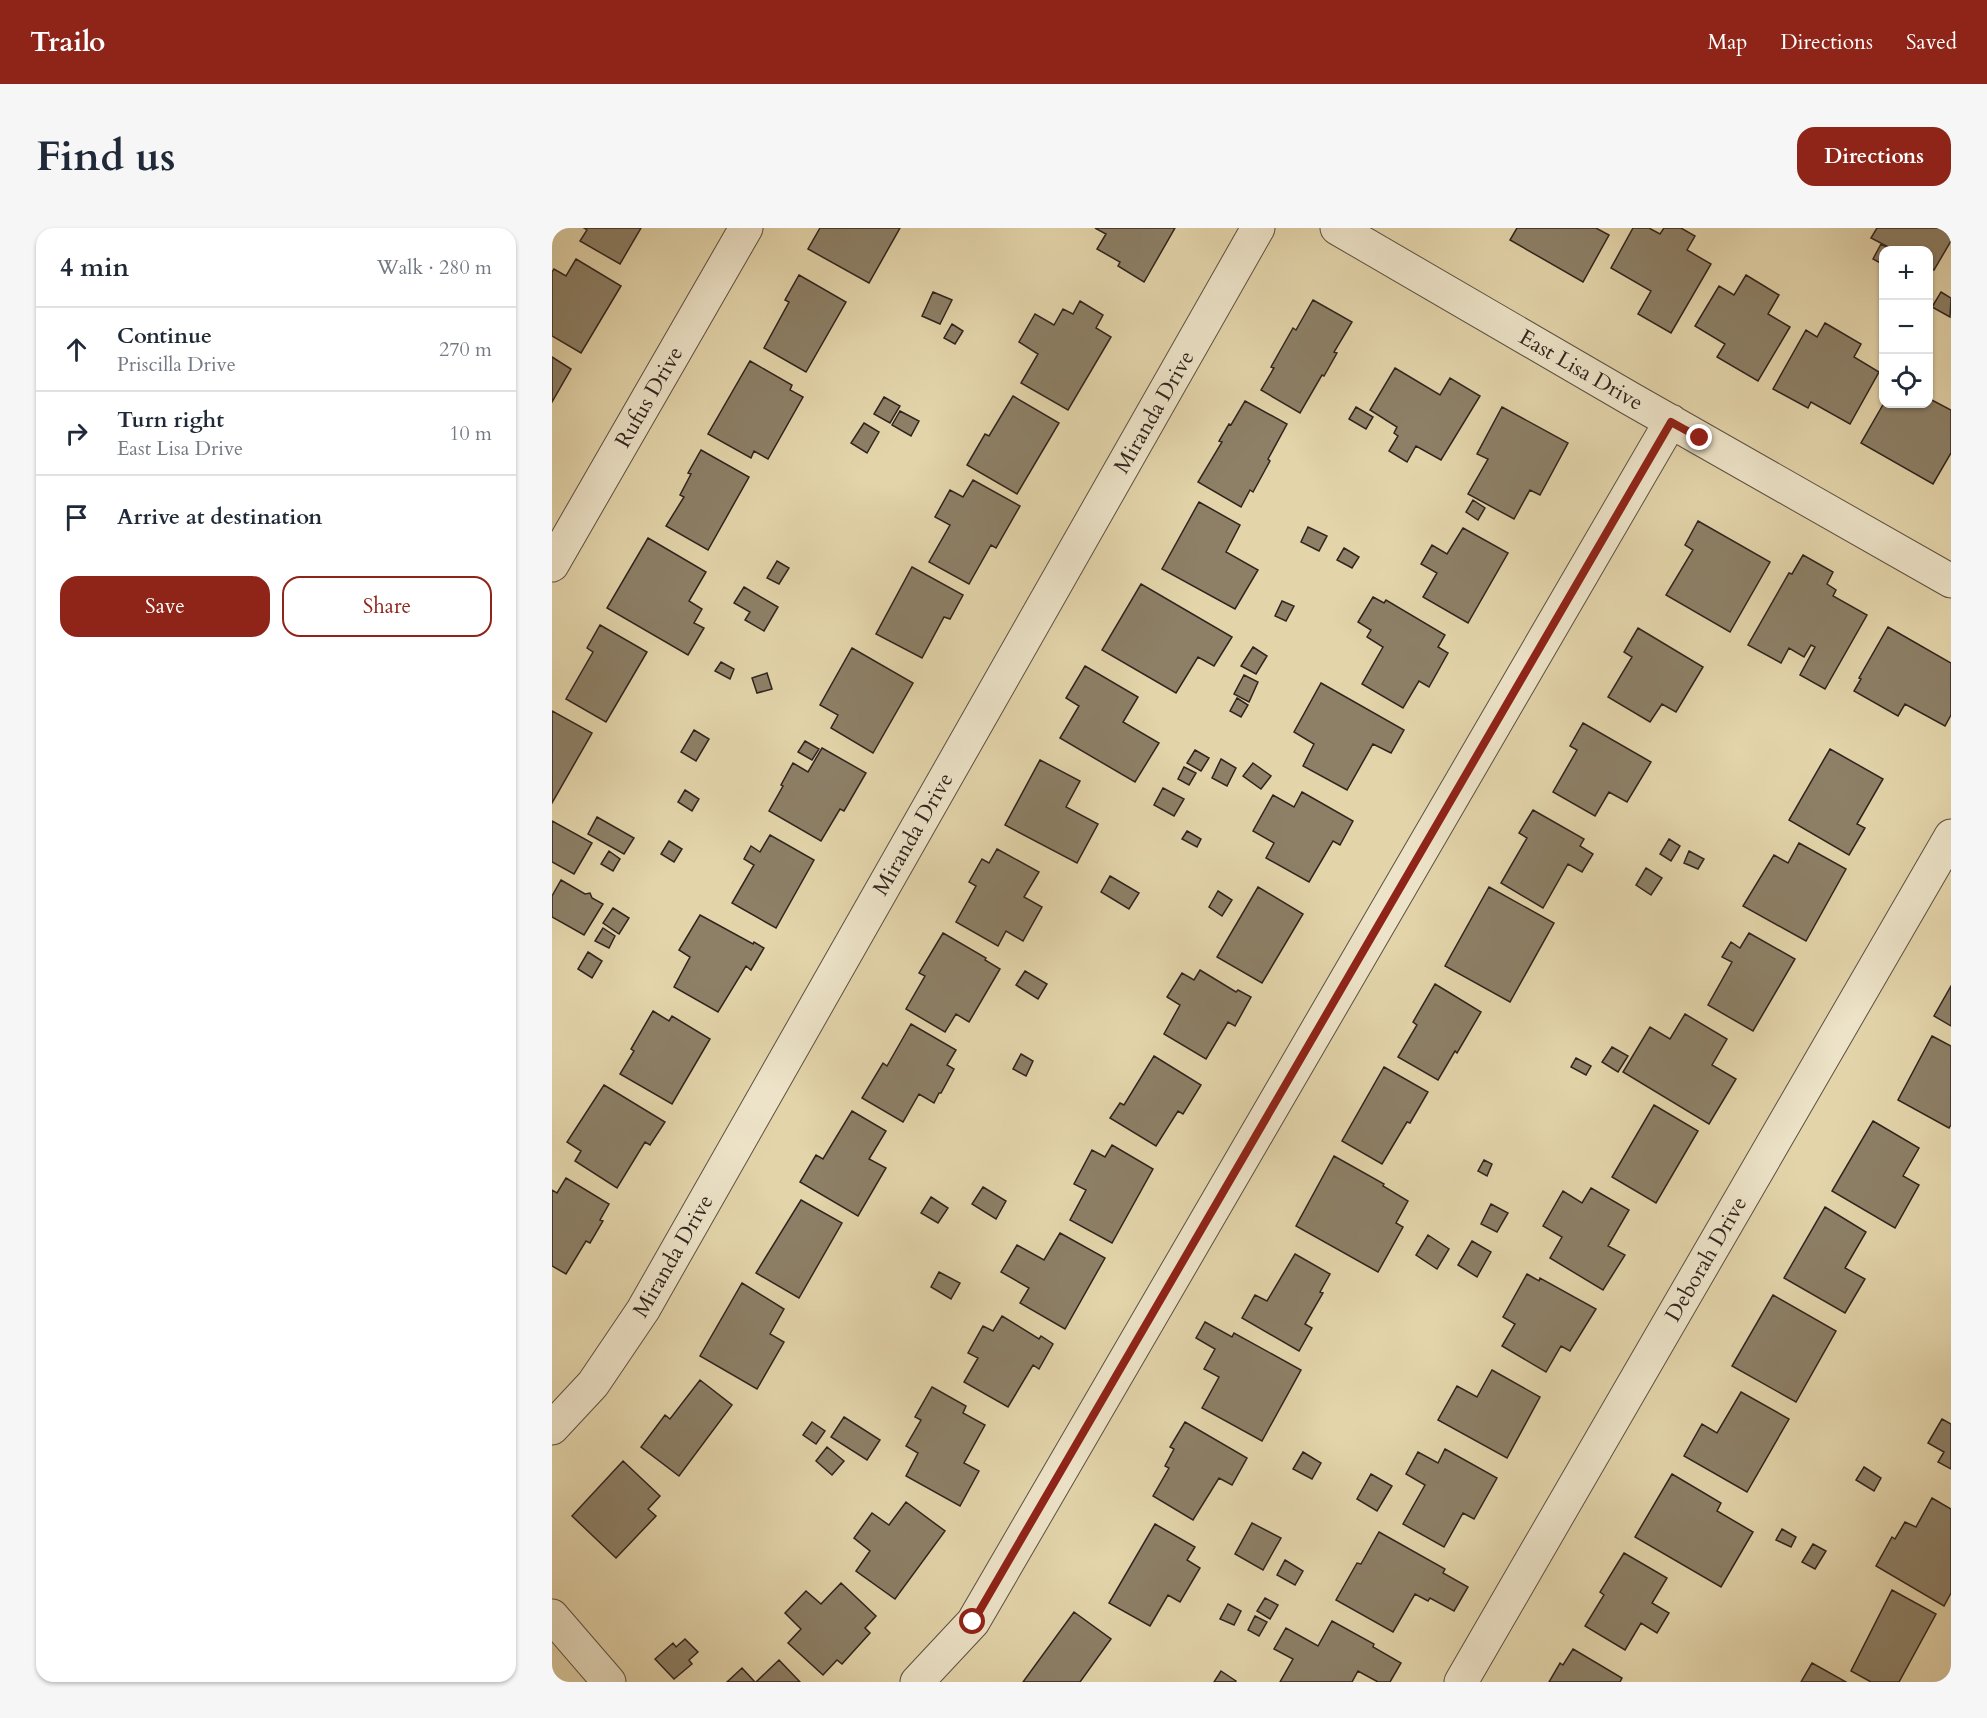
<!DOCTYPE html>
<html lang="en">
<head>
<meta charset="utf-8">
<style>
  :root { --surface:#fff; --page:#f6f6f7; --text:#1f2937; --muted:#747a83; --line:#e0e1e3; --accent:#8f2418 }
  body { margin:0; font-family:Cardo,serif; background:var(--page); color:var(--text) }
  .controls { position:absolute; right:18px; top:18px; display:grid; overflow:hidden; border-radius:12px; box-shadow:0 2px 4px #0004 }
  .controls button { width:54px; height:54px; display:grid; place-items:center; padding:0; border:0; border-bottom:2px solid var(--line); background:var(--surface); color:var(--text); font:30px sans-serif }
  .stop { position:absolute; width:18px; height:18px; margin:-14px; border:4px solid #8f2418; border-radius:50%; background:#fff }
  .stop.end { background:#8f2418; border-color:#fff; box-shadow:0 2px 6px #0008 }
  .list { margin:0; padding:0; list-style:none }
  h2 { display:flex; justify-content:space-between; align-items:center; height:78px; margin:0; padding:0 24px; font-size:26px }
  h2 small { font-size:20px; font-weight:400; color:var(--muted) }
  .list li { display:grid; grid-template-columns:39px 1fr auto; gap:18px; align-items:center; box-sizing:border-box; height:84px; padding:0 24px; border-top:2px solid var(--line) }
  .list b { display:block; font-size:22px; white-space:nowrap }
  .list p { margin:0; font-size:20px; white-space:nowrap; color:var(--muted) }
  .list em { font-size:20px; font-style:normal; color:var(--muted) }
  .actions { display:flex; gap:12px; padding:18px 24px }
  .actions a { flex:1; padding:14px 0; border:2px solid var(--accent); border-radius:18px; text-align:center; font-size:21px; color:var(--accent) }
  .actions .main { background:var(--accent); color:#fff }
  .icon { flex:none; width:33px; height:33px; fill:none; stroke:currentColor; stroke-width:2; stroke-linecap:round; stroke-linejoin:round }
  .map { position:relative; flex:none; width:1399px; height:1454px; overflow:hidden; border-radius:18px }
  header { display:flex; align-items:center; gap:36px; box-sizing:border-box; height:84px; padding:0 30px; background:var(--accent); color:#fff }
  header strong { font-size:28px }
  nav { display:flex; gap:33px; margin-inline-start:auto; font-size:21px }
  .intro { display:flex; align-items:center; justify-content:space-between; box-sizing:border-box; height:144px; padding:0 36px }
  h1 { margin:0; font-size:42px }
  .button { padding:15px 27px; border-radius:18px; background:var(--accent); color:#fff; font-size:21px; font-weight:700 }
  main { display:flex; gap:36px; padding:0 36px }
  aside { flex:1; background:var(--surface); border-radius:18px; box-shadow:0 2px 4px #0004 }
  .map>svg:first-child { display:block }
  .building { fill:#8d8067; stroke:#30241f; stroke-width:1.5 }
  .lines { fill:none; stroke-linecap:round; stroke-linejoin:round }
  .minor-casing { stroke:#5d5042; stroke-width:35 }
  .minor { stroke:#ede3c8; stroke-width:33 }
  .route { stroke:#8f2418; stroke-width:8 }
  .labels { text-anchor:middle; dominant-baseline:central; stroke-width:4.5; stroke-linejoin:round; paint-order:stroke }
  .street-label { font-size:22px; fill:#30241f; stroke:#ede3c8 }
</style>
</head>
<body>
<header>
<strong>Trailo</strong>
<nav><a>Map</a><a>Directions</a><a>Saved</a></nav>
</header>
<div class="intro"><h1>Find us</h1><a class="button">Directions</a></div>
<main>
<aside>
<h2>4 min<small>Walk · 280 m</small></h2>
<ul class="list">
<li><svg class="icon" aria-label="ahead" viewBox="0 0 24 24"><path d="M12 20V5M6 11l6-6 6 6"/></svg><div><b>Continue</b><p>Priscilla Drive</p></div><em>270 m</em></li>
<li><svg class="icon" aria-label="right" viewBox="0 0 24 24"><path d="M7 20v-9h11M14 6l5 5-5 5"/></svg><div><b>Turn right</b><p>East Lisa Drive</p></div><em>10 m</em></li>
<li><svg class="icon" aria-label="arrive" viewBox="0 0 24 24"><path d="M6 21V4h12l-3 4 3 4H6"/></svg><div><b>Arrive at destination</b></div></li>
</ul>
<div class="actions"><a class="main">Save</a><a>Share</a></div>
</aside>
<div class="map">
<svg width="1399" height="1454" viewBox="0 0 1399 1454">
  <rect width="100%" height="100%" fill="#e3d4aa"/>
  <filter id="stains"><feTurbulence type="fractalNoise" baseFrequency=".00333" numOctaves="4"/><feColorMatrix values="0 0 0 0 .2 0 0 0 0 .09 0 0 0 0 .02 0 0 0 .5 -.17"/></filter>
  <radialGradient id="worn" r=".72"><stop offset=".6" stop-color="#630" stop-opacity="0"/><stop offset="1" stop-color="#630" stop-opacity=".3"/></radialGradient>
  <path class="building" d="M 32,0 L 89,0 L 68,36 L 28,13 L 35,2 Z
    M 268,0 L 348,0 L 317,55 L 256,21 Z
    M 543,0 L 623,0 L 592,54 L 566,38 L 568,34 L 545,21 L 554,6 Z
    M 965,0 L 1044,0 L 1057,7 L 1031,54 L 958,12 Z
    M 1081,0 L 1097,0 L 1108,6 L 1112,0 L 1129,0 L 1143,8 L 1135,22 L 1159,36 L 1119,105 L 1086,86 L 1099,63 L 1059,40 Z
    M 1325,0 L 1399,0 L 1399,13 L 1382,42 L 1376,39 L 1376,22 L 1342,22 L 1319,10 Z
    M 1329,16 L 1340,22 L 1332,22 L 1332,37 L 1321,31 Z
    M 24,31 L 69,58 L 29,125 L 0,108 L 0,44 L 2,41 L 14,48 Z
    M 247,47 L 294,74 L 254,144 L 212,120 L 237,74 L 233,72 Z
    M 1194,47 L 1227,67 L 1216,86 L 1238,99 L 1206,153 L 1165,129 L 1173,116 L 1143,98 L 1167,58 L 1182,67 Z
    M 381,64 L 400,72 L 388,96 L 370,88 Z
    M 1389,64 L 1399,70 L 1398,89 L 1380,79 Z
    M 761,72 L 800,94 L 782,124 L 785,125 L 772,148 L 770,147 L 748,185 L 709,162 L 722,140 L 719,139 L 741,100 L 744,102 Z
    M 528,73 L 551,87 L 544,100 L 559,109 L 516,182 L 469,155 L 486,126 L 467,114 L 483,86 L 502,97 L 511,81 L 521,86 Z
    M 1273,95 L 1309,116 L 1302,129 L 1327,144 L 1298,196 L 1259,174 L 1256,180 L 1221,161 L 1254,102 L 1265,109 Z
    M 400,96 L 411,103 L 403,116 L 392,110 Z
    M 0,129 L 19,141 L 0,174 Z
    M 198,133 L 240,157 L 238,162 L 251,169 L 216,231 L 202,223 L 199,230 L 156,206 Z
    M 843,140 L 888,167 L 898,150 L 928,168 L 889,232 L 864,218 L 855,234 L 837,223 L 846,208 L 842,205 L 845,199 L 818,182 Z
    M 461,168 L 507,195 L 465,266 L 415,237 L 433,206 L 437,208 Z
    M 332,169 L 348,178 L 338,195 L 322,186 Z
    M 1376,170 L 1399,182 L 1399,225 L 1381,256 L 1309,215 L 1332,175 L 1376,176 Z
    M 693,173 L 735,196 L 716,231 L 718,233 L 701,264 L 698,262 L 689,279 L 646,254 L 670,214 L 667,213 L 677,196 L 679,197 Z
    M 804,179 L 821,189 L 814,201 L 797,191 Z
    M 950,179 L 1016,215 L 988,267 L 978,262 L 962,291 L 916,266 L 936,231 L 925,226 Z
    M 348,183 L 367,193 L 359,208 L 340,197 Z
    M 312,195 L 327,204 L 315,225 L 299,215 Z
    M 149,222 L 197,249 L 156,322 L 114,298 L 132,269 L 128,267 L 139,246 L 136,245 Z
    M 421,252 L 468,278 L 444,320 L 439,317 L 417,356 L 377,334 L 398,297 L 383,289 L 398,262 L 411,269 Z
    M 921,272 L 933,280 L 926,292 L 914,284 Z
    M 647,274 L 688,297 L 674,324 L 706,342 L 683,381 L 610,341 Z
    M 1146,293 L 1218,334 L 1178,404 L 1114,367 L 1141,322 L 1133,317 Z
    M 756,299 L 775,308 L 767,323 L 749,314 Z
    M 911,300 L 956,325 L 916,395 L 871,369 L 885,345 L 869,336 L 880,317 L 895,326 Z
    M 96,310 L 154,344 L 137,373 L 150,381 L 142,395 L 152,400 L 136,427 L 55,380 Z
    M 792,320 L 807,329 L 800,340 L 785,332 Z
    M 1251,327 L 1281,344 L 1275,356 L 1284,362 L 1281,368 L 1315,387 L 1273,461 L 1248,447 L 1263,419 L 1259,417 L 1252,429 L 1237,420 L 1229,435 L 1196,417 L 1237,345 L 1240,346 Z
    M 225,333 L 237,340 L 227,356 L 215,350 Z
    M 360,339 L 411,367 L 398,391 L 392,389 L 370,430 L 324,406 Z
    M 589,356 L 680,409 L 662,438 L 646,429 L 624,465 L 550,422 Z
    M 192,359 L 226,379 L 212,403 L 193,392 L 198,384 L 182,375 Z
    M 821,369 L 832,375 L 834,372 L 893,407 L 886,419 L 896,425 L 877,459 L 867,453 L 851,480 L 810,456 L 831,419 L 815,409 L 819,402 L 806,394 Z
    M 730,373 L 742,378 L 734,393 L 723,388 Z
    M 48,397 L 95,424 L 54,494 L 14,471 L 41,424 L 35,420 Z
    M 1336,399 L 1399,435 L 1399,487 L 1393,498 L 1353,476 L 1346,488 L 1302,463 L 1309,451 L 1307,450 Z
    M 1086,400 L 1151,439 L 1124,484 L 1110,476 L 1098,494 L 1056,469 L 1080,429 L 1072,424 Z
    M 701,419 L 715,428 L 704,446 L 689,438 Z
    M 300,420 L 361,455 L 321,525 L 279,500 L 286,487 L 268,477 Z
    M 169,434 L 182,441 L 178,451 L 163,443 Z
    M 533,438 L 586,469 L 571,494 L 607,515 L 583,554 L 508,510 L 527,478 L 514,470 Z
    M 215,445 L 220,461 L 205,465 L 200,450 Z
    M 692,447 L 706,454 L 697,474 L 682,466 Z
    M 769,455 L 852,502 L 839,525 L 821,516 L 795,562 L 751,538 L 762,516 L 742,504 Z
    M 685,470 L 696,477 L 689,489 L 678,483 Z
    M 0,483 L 40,505 L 0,575 Z
    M 1031,495 L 1099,534 L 1075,574 L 1057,564 L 1043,588 L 1001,564 L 1025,522 L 1018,518 Z
    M 142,502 L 157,511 L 144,533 L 129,524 Z
    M 253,513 L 267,521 L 260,532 L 246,524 Z
    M 270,520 L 314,545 L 292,583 L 288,581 L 269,613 L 217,583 L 231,558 L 229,557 L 241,535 L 256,544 Z
    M 1278,521 L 1331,551 L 1305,596 L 1313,600 L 1297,627 L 1237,592 Z
    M 643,522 L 657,530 L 649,543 L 635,535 Z
    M 669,531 L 684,540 L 675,558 L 660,550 Z
    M 488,532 L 528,553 L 514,579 L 546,596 L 525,635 L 453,597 Z
    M 701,535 L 719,548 L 709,561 L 691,548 Z
    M 632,539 L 644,545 L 637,557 L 626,551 Z
    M 611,560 L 632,571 L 622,588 L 602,577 Z
    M 133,562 L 147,571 L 140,583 L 126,574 Z
    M 750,564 L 801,593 L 788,617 L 781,613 L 757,654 L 714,630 L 722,615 L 701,603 L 721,567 L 742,579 Z
    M 981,582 L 1032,611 L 1028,618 L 1041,626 L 1030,644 L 1016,636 L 991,680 L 949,655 L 975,610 L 967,605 Z
    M 45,589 L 82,610 L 72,626 L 36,606 Z
    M 0,593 L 40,615 L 22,646 L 0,634 Z
    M 635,603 L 649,611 L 645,619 L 630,611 Z
    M 218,607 L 262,632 L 224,700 L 180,675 L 202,637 L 192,631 L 199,618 L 208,624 Z
    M 1117,611 L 1128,618 L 1119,633 L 1108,626 Z
    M 117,613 L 130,621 L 122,634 L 109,626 Z
    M 1247,615 L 1294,641 L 1254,713 L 1191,678 L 1222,627 L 1236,635 Z
    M 445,621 L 487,644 L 472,669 L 490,679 L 471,713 L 454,703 L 446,718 L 404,694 L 424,658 L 417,654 L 430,631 L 437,635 Z
    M 57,623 L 68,631 L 61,643 L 49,636 Z
    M 1137,623 L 1152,631 L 1146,641 L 1132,635 Z
    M 1094,640 L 1110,650 L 1099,667 L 1084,657 Z
    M 558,648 L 587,665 L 577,681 L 549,664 Z
    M 9,652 L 33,666 L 38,665 L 40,670 L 51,676 L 32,707 L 0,689 L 0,668 Z
    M 706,659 L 751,686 L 710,755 L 665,729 Z
    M 937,659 L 1002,695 L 958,774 L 893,738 Z
    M 666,663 L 680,672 L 670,688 L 657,679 Z
    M 61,680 L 77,690 L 67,706 L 51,695 Z
    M 148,687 L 201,716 L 202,714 L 212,720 L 199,742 L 194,738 L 166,784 L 122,759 L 138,729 L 127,722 Z
    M 51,700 L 63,708 L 57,720 L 43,713 Z
    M 391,705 L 434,730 L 433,732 L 448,741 L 417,794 L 404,786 L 393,804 L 354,781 L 373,748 L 367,745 Z
    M 1197,705 L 1243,731 L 1201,803 L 1156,777 L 1180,734 L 1170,729 L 1179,714 L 1188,720 Z
    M 36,724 L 50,733 L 40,750 L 26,741 Z
    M 648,742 L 684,764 L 686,762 L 699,769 L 683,798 L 676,794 L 654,831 L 612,806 L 628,777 L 615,769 L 630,745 L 642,752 Z
    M 473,743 L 495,756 L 486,771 L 464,757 Z
    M 883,756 L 929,784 L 905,825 L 903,823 L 886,852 L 846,829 L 865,797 L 861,794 Z
    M 1399,758 L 1399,798 L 1382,788 Z
    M 101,783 L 117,793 L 120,788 L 158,811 L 120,876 L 68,846 L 82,823 L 79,821 Z
    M 1133,786 L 1175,811 L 1160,837 L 1184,851 L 1157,896 L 1071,844 L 1098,799 L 1118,811 Z
    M 359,796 L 404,822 L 395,837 L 402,841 L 389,865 L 387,865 L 382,875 L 367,866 L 351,894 L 310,870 L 331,835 L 335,838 Z
    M 1380,808 L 1399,818 L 1399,897 L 1397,900 L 1346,872 Z
    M 1060,819 L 1076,828 L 1066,844 L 1050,834 Z
    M 469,826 L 481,833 L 474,848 L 461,841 Z
    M 602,828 L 649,857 L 631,886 L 626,883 L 604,918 L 558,890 L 568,875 L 572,877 Z
    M 1024,830 L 1039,838 L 1034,847 L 1019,839 Z
    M 832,839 L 876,864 L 858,895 L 855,894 L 830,936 L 790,913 Z
    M 52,857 L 113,894 L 98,917 L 93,914 L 65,960 L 23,933 L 29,923 L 15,914 Z
    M 1102,877 L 1146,903 L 1104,975 L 1060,949 Z
    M 300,883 L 334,903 L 317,931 L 334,940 L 306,988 L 248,954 L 264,927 L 271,931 Z
    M 1321,893 L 1367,920 L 1351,948 L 1367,957 L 1343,1000 L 1280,963 Z
    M 560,917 L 601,941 L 560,1015 L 518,992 L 534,962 L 522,956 L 540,922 L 553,929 Z
    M 782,928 L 832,956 L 831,958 L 856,973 L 844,995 L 851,999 L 826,1044 L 744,998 Z
    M 932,932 L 940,936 L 935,948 L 926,943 Z
    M 14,950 L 57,976 L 48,992 L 51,993 L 38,1015 L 34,1013 L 14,1046 L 0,1038 L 0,962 L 5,965 Z
    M 431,959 L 454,973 L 444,991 L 420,976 Z
    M 1039,960 L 1077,982 L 1056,1018 L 1073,1027 L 1051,1062 L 998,1030 L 1010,1009 L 991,998 L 1011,963 L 1030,975 Z
    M 379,969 L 396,980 L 386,995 L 369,985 Z
    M 249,972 L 290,995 L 247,1070 L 204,1045 Z
    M 939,976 L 956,985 L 945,1004 L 929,996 Z
    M 1273,979 L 1314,1004 L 1293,1040 L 1313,1051 L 1293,1085 L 1232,1050 Z
    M 508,1005 L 553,1030 L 513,1101 L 468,1075 L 477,1060 L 449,1044 L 465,1017 L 492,1032 Z
    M 876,1007 L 897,1021 L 885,1041 L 864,1027 Z
    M 920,1013 L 939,1024 L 925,1049 L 906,1037 Z
    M 743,1026 L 778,1046 L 768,1064 L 771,1065 L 753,1096 L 760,1100 L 747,1123 L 690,1090 L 703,1067 L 715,1073 Z
    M 387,1044 L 408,1055 L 399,1071 L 379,1059 Z
    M 975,1046 L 987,1053 L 988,1050 L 1044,1081 L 1018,1123 L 1009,1118 L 994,1144 L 950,1118 L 963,1096 L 951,1089 Z
    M 190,1055 L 232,1081 L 218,1106 L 232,1114 L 205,1161 L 148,1128 Z
    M 1221,1067 L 1284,1103 L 1244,1174 L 1180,1138 Z
    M 450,1088 L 487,1111 L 489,1108 L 501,1116 L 487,1141 L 481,1137 L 456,1179 L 412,1154 L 426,1130 L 416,1125 L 431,1098 L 441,1103 Z
    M 653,1094 L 680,1109 L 682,1105 L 749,1142 L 710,1213 L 650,1180 L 667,1149 L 652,1141 L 663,1121 L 644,1110 Z
    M 940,1142 L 988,1169 L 955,1230 L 886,1192 L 905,1158 L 925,1169 Z
    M 148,1152 L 180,1177 L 127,1248 L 89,1219 L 113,1187 L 118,1191 Z
    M 380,1159 L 414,1178 L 411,1185 L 433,1197 L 412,1235 L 427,1243 L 408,1278 L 354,1248 L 366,1225 L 354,1218 L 369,1192 L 363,1189 Z
    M 1189,1164 L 1237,1191 L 1195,1264 L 1132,1228 L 1150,1196 L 1165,1205 Z
    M 292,1189 L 328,1212 L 315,1232 L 279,1209 Z
    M 1390,1191 L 1399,1196 L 1399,1241 L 1386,1234 L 1392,1224 L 1376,1215 Z
    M 260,1194 L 273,1203 L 264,1216 L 251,1207 Z
    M 633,1194 L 695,1230 L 680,1257 L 667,1250 L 641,1292 L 601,1268 L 617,1240 L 613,1238 L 622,1221 L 618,1219 Z
    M 275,1219 L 292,1233 L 280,1247 L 264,1233 Z
    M 893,1221 L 945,1250 L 922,1291 L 911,1285 L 892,1319 L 851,1296 L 873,1257 L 854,1246 L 866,1224 L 886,1235 Z
    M 751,1224 L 769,1235 L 760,1251 L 741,1241 Z
    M 71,1233 L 108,1268 L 96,1281 L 104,1288 L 64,1330 L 20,1288 Z
    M 1312,1239 L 1329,1250 L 1322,1263 L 1304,1252 Z
    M 819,1246 L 840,1258 L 825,1283 L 805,1271 Z
    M 1120,1246 L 1169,1275 L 1165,1283 L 1201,1304 L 1169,1359 L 1083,1309 Z
    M 1380,1270 L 1399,1281 L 1399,1365 L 1392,1378 L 1324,1338 L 1340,1309 L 1343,1311 L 1353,1294 L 1364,1299 Z
    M 354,1274 L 393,1303 L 343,1371 L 304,1343 L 318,1323 L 302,1310 L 320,1285 L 337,1297 Z
    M 700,1295 L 729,1310 L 711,1342 L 683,1326 Z
    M 603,1296 L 643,1319 L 635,1332 L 648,1340 L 628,1374 L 616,1367 L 598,1398 L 557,1375 Z
    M 1230,1301 L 1244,1309 L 1239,1319 L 1224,1312 Z
    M 827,1304 L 893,1341 L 891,1345 L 916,1359 L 902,1383 L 878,1370 L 876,1373 L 863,1366 L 841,1404 L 784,1372 L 805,1335 L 809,1336 Z
    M 1261,1316 L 1274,1323 L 1263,1341 L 1250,1334 Z
    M 1072,1325 L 1115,1350 L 1100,1375 L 1117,1385 L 1105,1405 L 1089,1395 L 1073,1422 L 1033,1398 L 1052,1367 L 1048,1364 Z
    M 733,1332 L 751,1343 L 743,1357 L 725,1347 Z
    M 289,1355 L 324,1388 L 313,1400 L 318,1405 L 290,1436 L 285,1432 L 271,1447 L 236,1415 L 249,1401 L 233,1385 L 254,1363 L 269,1376 Z
    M 1340,1362 L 1384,1386 L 1347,1454 L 1319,1454 L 1299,1443 Z
    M 713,1370 L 726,1377 L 718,1391 L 705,1383 Z
    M 676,1376 L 689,1383 L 682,1397 L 668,1391 Z
    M 522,1384 L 559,1411 L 528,1454 L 471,1454 Z
    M 703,1388 L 715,1394 L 707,1408 L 696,1402 Z
    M 780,1393 L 822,1416 L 821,1419 L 849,1435 L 838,1454 L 826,1454 L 806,1443 L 800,1454 L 728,1454 L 741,1431 L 722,1421 L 734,1400 L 766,1418 Z
    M 133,1411 L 146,1424 L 137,1432 L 140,1436 L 122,1451 L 103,1431 L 121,1415 L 124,1419 Z
    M 1021,1421 L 1070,1450 L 1068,1454 L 997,1454 L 1008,1435 L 1011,1437 Z
    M 227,1432 L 248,1454 L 204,1454 Z
    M 1260,1435 L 1294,1454 L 1249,1454 Z
    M 190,1440 L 203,1454 L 175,1454 Z
    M 669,1443 L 684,1453 L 683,1454 L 662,1454 Z"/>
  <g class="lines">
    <defs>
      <path id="minor" d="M 785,0 L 1079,171 L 1399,353
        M 0,337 L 194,0
        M 0,1200 L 41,1156 L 91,1082 L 706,0
        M 0,1388 L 57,1454
        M 365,1454 L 421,1394 L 1119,193
        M 909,1454 L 1399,608"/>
    </defs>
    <use href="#minor" class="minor-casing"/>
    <use href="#minor" class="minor"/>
  </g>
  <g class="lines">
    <path class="route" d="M 421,1394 L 1119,194 L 1148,210"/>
  </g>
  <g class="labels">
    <g class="street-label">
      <text transform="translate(1029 142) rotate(30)">East Lisa Drive</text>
      <text transform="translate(97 169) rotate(-60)">Rufus Drive</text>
      <text transform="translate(602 184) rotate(-60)">Miranda Drive</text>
      <text transform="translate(361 606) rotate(-60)">Miranda Drive</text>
      <text transform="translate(121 1028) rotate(-60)">Miranda Drive</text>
      <text transform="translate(1154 1031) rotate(-60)">Deborah Drive</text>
    </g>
  </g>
  <rect width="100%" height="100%" filter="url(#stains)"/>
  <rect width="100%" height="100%" fill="url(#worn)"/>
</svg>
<div class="controls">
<button>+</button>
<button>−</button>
<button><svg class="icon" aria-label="locate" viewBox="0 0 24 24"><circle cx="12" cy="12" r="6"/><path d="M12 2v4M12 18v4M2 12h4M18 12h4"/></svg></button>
</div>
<div class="stop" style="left:421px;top:1394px"></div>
<div class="stop end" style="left:1148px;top:210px"></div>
</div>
</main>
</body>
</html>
